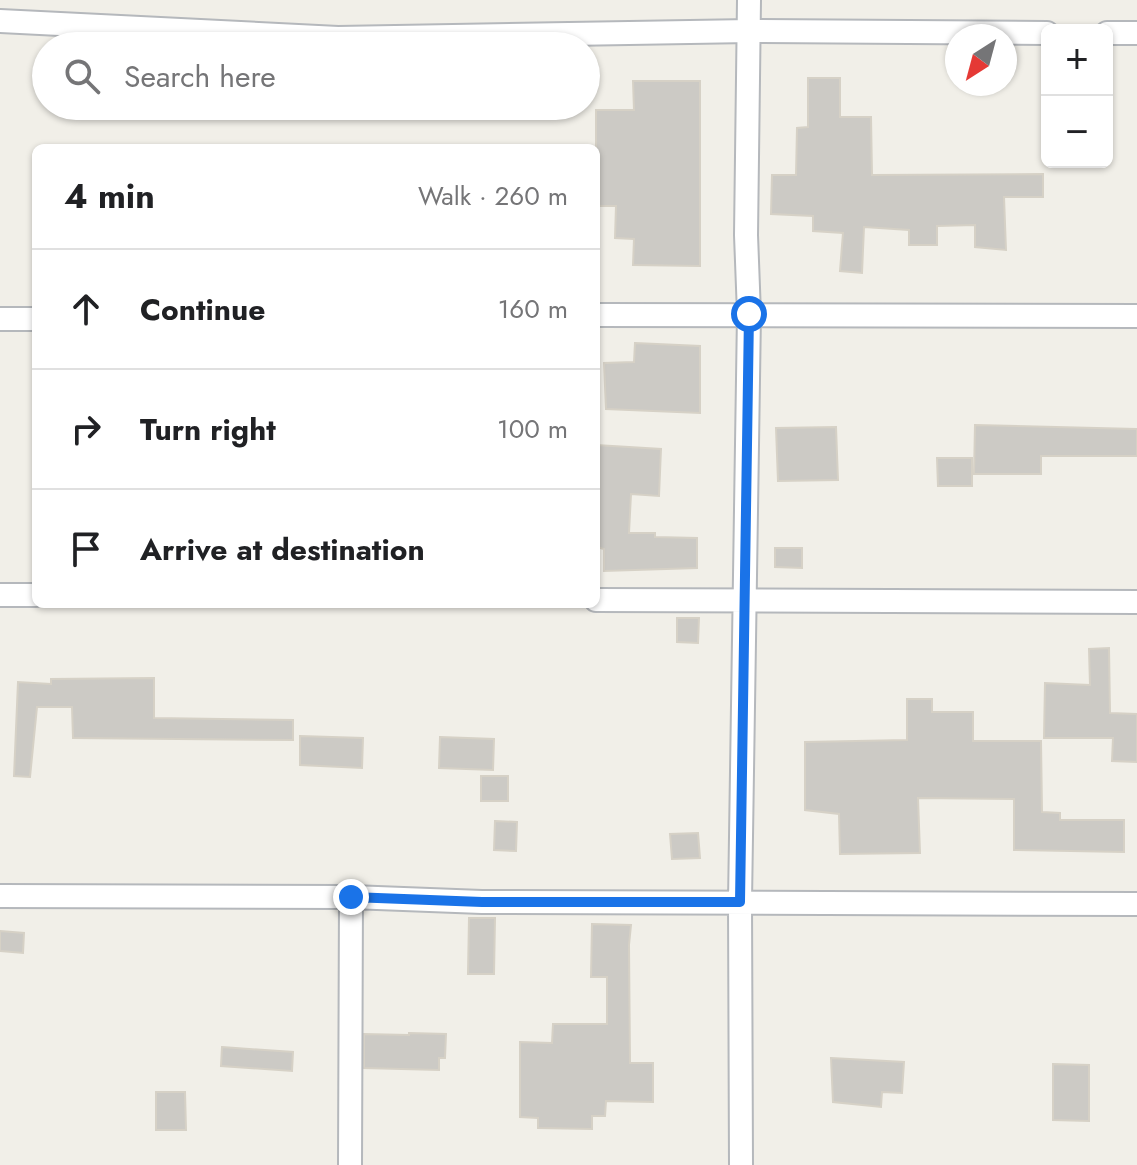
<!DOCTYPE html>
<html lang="en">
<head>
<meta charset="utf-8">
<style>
  :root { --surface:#fff; --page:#f2f2f2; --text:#202124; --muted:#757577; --line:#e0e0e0 }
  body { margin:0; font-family:Jost,sans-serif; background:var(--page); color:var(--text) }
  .controls { position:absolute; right:24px; top:24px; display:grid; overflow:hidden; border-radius:12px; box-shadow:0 2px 6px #0004 }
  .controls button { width:72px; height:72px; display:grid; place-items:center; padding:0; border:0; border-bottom:2px solid var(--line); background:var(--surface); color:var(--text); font:40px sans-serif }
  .compass { position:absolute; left:945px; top:24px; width:72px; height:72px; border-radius:50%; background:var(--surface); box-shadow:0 2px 6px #0004; rotate:216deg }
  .stop { position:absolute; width:24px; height:24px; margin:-18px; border:6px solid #1a73e8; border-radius:50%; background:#fff }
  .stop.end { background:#1a73e8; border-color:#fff; box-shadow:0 2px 8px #0008 }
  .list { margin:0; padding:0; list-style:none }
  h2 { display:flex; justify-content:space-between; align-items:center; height:104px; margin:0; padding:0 32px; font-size:34px }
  h2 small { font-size:26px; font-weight:400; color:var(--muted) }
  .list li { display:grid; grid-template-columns:52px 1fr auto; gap:24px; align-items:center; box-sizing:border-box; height:120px; padding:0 32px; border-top:2px solid var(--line) }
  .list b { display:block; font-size:30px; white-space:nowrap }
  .list em { font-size:26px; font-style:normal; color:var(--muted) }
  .icon { flex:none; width:44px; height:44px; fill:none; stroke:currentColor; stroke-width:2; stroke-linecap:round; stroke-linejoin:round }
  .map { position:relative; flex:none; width:1137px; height:1165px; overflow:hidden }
  .search { position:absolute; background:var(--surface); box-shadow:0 2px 6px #0004; left:32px; top:32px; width:568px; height:88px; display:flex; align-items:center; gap:20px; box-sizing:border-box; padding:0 28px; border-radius:44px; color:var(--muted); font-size:30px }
  .panel { position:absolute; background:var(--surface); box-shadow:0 2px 6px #0004; left:32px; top:144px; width:568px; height:464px; border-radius:12px }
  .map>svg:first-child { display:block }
  .building { fill:#cccac5; stroke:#d6d1c6; stroke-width:2 }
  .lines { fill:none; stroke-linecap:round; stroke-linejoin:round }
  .minor-casing { stroke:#b5b8bc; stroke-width:26 }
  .minor { stroke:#fff; stroke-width:22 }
  .route { stroke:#1a73e8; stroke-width:10 }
</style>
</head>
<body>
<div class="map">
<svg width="1137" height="1165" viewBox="0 0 1137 1165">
  <rect width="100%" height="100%" fill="#f1efe8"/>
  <path class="building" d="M 808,78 L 840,78 L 840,117 L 871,117 L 872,175 L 1043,174 L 1043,197 L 1004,197 L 1006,250 L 975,247 L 975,225 L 937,226 L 937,245 L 909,245 L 909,230 L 864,227 L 862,273 L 840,271 L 843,233 L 813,231 L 813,216 L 771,214 L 772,175 L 796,175 L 797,128 L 808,127 Z
    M 633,81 L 700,81 L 700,266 L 633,265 L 634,239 L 615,238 L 616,206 L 596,206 L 596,110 L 634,110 Z
    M 635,343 L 700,346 L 700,413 L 606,409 L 604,363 L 634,362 Z
    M 975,425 L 1137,429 L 1137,456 L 1041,456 L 1041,474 L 974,474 Z
    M 836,427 L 838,480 L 778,481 L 776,428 Z
    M 596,445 L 661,449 L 659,496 L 631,494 L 629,533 L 655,533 L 655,537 L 697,538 L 697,568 L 604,571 L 604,549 L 596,547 Z
    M 937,458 L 972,458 L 972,486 L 938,486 Z
    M 775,548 L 802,548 L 802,568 L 775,567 Z
    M 677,618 L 699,618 L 698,643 L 677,642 Z
    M 1109,648 L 1110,713 L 1137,714 L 1137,762 L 1112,761 L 1113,738 L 1044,738 L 1045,683 L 1090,685 L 1089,649 Z
    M 154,678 L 154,718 L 293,720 L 293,740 L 73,738 L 72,707 L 37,707 L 30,777 L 14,776 L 18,682 L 51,684 L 51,679 Z
    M 907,699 L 932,699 L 932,712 L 973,712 L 973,741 L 1041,741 L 1042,812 L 1060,813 L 1060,820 L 1124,820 L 1124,852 L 1014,850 L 1014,799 L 918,798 L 920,853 L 840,854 L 839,814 L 805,810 L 805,742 L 907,740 Z
    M 300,736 L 363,738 L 362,768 L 300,765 Z
    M 440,737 L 494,739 L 493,770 L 439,768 Z
    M 481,776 L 508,776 L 508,801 L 481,801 Z
    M 495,821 L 517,822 L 516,851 L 494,850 Z
    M 698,833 L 700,858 L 672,859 L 670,834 Z
    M 469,918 L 495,918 L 494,974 L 468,974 Z
    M 592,924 L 631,925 L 629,945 L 630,1063 L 653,1063 L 653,1102 L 606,1101 L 605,1116 L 592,1116 L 592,1129 L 538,1128 L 538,1118 L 520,1117 L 520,1042 L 552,1043 L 553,1024 L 607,1024 L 607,977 L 591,977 Z
    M 0,931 L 24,933 L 23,953 L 0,951 Z
    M 409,1033 L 446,1034 L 445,1058 L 439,1058 L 439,1070 L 364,1068 L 364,1034 L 409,1035 Z
    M 222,1047 L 293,1052 L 292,1071 L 221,1066 Z
    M 831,1058 L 904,1062 L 902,1093 L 882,1092 L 881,1107 L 833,1102 Z
    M 1053,1064 L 1089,1065 L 1089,1121 L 1053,1120 Z
    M 156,1092 L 185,1092 L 186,1130 L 156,1130 Z"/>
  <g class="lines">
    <defs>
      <path id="minor" d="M 0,21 L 338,38 L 750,31 L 1047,33
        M 1107,33 L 1137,33
        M 596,315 L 1137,316
        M 0,319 L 36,319
        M 0,595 L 36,595
        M 596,600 L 1137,602
        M 0,896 L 351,897 L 482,902 L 1137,904
        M 350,1165 L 351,897
        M 741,1165 L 740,902 L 749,314 L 746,235 L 749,0"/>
    </defs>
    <use href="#minor" class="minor-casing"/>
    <use href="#minor" class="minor"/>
  </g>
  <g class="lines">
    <path class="route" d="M 351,897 L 482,902 L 740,902 L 749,314"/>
  </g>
</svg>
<div class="controls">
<button>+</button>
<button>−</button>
</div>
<svg class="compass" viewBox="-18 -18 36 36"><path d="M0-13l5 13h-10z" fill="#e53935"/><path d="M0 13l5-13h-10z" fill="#757577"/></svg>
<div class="stop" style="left:749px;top:314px"></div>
<div class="stop end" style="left:351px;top:897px"></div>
<div class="search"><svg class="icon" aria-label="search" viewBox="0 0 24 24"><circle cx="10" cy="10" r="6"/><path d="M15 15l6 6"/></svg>Search here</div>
<section class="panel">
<h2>4 min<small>Walk · 260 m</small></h2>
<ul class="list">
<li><svg class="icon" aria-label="ahead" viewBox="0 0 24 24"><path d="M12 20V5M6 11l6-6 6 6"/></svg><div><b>Continue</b></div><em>160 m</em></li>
<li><svg class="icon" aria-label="right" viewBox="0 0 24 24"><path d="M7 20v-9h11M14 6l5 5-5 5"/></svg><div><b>Turn right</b></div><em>100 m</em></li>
<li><svg class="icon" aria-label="arrive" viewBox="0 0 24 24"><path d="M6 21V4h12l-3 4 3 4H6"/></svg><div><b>Arrive at destination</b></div></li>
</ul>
</section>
</div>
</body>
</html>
